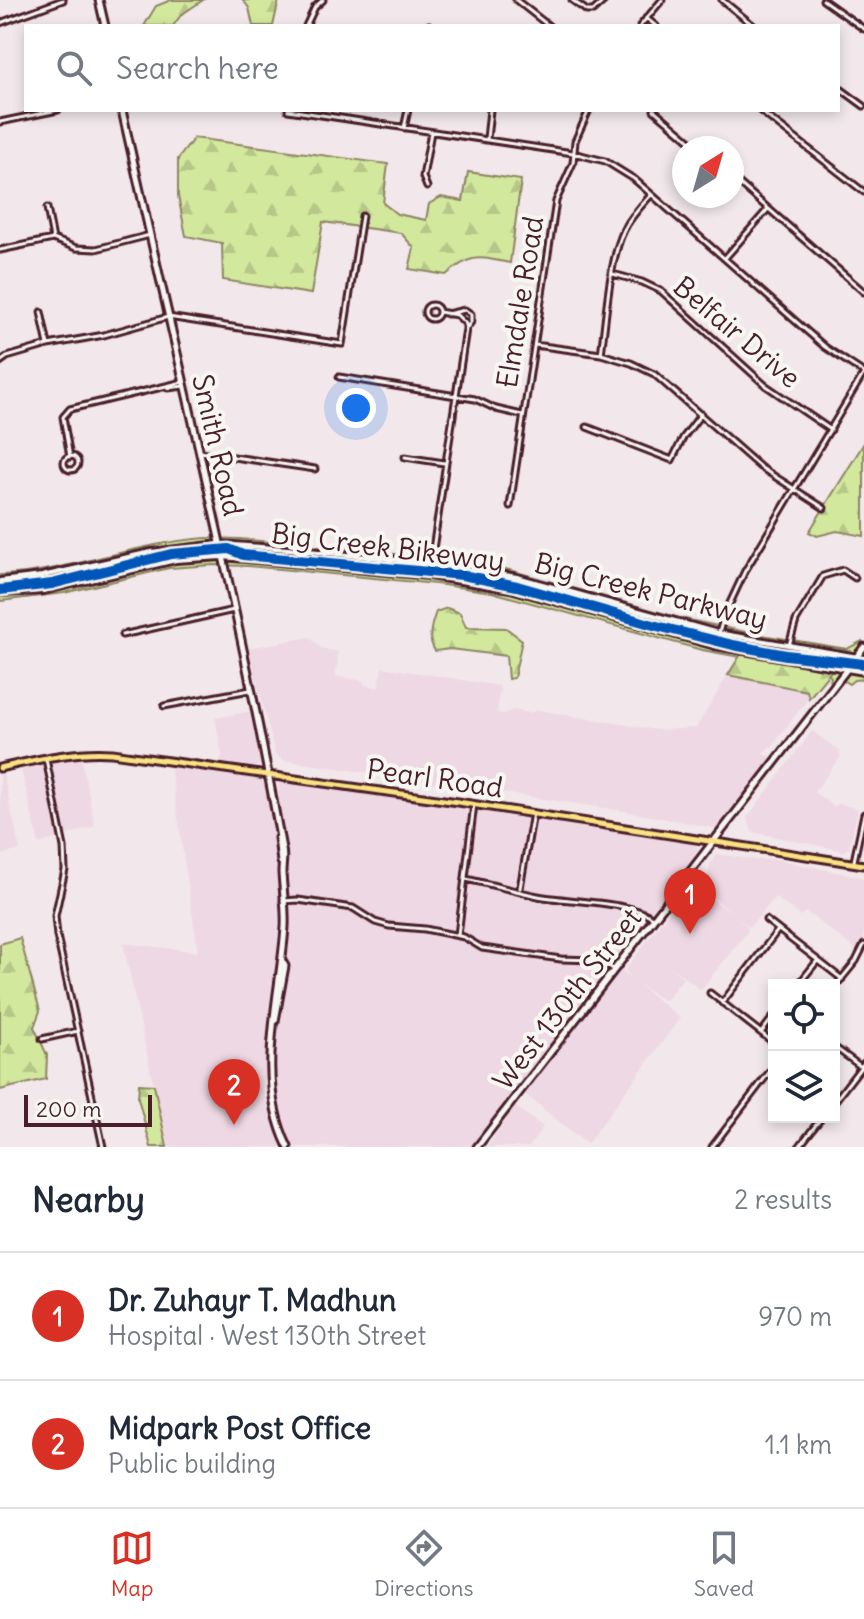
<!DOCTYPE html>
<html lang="en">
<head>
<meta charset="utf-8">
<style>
  :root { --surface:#fff; --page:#f6f6f7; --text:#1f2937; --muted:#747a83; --line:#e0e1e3; --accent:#d93025 }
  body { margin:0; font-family:Delius,sans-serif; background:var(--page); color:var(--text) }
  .controls { position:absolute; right:24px; bottom:24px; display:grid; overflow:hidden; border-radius:0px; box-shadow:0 4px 12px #0003 }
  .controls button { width:72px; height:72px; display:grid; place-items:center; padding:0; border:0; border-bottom:2px solid var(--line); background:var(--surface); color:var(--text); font:40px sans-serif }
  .compass { position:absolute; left:672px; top:136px; width:72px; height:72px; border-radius:50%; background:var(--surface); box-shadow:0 4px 12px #0003; rotate:37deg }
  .scale { position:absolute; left:24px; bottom:20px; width:128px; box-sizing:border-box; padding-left:8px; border:4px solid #4a1f2b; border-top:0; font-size:22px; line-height:28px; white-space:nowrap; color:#4a1f2b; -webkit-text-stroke:6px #f6f6f2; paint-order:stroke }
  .you { position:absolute; left:356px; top:408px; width:28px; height:28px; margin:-20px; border:6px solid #fff; border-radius:50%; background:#1a73e8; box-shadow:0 0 0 12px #1a73e833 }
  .badge { display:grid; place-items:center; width:52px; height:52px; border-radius:50%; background:var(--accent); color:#fff; font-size:26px; font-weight:700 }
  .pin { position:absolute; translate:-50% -66px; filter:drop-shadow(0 2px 4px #0008) }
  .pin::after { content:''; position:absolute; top:42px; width:28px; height:24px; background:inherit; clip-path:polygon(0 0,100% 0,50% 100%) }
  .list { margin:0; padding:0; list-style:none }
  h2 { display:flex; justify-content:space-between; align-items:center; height:104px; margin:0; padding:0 32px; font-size:34px }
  h2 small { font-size:26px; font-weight:400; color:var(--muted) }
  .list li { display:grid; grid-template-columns:52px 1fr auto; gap:24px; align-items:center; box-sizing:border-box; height:128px; padding:0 32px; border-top:2px solid var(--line) }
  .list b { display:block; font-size:30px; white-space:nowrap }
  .list p { margin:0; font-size:26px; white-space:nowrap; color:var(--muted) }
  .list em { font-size:26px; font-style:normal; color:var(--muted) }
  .icon { flex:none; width:44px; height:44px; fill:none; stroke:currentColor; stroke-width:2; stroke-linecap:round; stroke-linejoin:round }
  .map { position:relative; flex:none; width:864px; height:1147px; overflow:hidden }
  .search { position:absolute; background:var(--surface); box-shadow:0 4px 12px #0003; left:24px; right:24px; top:24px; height:88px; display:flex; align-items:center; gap:20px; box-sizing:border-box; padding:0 28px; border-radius:0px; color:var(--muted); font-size:30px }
  .sheet { height:360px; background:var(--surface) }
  nav { display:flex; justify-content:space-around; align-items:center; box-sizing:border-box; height:112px; border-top:2px solid var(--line); background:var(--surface); font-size:22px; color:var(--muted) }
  nav a { display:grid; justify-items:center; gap:4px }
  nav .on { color:var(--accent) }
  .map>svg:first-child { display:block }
  .built { fill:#eed8e3 }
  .grass { fill:url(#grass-tufts); stroke:#8e8464; stroke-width:2 }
  .forest { fill:url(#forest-firs); stroke:#8e8464; stroke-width:2 }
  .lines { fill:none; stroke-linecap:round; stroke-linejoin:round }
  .stream { stroke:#768ba4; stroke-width:2 }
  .minor-casing { stroke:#4a1f2b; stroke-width:9 }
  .tertiary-casing { stroke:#4a1f2b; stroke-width:10 }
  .secondary-casing { stroke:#4a1f2b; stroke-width:11 }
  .primary-casing { stroke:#4a1f2b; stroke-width:11 }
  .minor { stroke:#f6f6f2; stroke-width:3 }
  .tertiary { stroke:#f6f6f2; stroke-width:4 }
  .secondary { stroke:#f6f6f2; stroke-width:5 }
  .primary { stroke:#f8e281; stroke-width:5 }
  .cycleway-casing { stroke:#f6f6f2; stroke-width:15 }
  .cycleway { stroke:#0057b8; stroke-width:10 }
  .labels { text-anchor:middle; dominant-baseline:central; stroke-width:8; stroke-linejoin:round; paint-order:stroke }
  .street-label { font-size:28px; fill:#4a1f2b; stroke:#f6f6f2 }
</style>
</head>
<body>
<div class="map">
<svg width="864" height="1147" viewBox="0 0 864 1147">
  <defs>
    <pattern id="grass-tufts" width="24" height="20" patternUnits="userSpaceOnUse" patternTransform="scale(2)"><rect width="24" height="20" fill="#d2e89d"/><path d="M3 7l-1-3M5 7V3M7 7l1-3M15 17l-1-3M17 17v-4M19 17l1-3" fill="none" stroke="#b6c787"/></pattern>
    <pattern id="forest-firs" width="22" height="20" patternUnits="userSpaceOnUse" patternTransform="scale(2)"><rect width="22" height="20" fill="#d2e89d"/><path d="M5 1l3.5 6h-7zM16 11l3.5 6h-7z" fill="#b6c787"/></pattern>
  </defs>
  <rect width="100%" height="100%" fill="#f2e8eb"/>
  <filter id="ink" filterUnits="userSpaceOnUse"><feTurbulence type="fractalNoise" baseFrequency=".0125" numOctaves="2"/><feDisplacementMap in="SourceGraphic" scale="16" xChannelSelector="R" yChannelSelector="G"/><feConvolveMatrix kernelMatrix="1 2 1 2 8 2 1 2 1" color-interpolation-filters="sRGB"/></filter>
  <g filter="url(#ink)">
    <path class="built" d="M 310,637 L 321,648 L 338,652 L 336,676 L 364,681 L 364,685 L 378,688 L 382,667 L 500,686 L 497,712 L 504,714 L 512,710 L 531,713 L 538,710 L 657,730 L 696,728 L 728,675 L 807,691 L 809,698 L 772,746 L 762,753 L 773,758 L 720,829 L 624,811 L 282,760 L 275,753 L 248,648 Z
      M 252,711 L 261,765 L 253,767 L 220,762 L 222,755 L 215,718 Z
      M 812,731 L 840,751 L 840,758 L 814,792 L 834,807 L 839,803 L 858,809 L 849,848 L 844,851 L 752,832 L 747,818 Z
      M 81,757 L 95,826 L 39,844 L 21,769 Z
      M 170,765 L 247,776 L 261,779 L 266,785 L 277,862 L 279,910 L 276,977 L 267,1043 L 264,1092 L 281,1147 L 167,1147 L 123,943 L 198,952 Z
      M 3,773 L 20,850 L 0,855 L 0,774 Z
      M 284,782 L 691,842 L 698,848 L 694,857 L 471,1147 L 293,1147 L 280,1112 L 276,1086 L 277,1044 L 287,963 L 289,923 L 289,896 L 278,785 Z
      M 717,854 L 758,860 L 776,859 L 864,878 L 864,939 L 858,951 L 806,912 L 800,916 L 775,897 L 750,927 L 734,916 L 748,927 L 747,932 L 701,990 L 671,967 L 683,978 L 667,999 L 662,1000 L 632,980 L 625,970 L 691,883 L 730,912 L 701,885 L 708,877 L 710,864 Z
      M 620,970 L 680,1018 L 587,1144 L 525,1094 Z
      M 515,1106 L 543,1127 L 529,1147 L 487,1147 Z"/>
    <path class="grass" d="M 207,538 L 240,539 L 457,560 L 495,566 L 680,618 L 750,633 L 847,649 L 862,641 L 864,679 L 854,680 L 849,684 L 841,679 L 835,686 L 830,682 L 831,677 L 827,673 L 702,650 L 492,592 L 436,584 L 248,566 L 213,565 L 169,568 L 64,593 L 0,601 L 0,575 C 70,572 136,542 207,538 Z"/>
    <path class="forest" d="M 171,0 L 203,0 L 181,15 L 173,26 L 144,26 L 156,6 Z
      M 243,0 L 279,0 L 273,26 L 253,26 L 249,8 Z
      M 194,138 L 388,164 L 383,203 L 397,214 L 426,220 L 429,204 L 441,197 L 463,201 L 468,172 L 521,180 L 510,263 C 477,257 472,253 446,275 L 409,269 L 414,248 L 401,233 L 323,222 L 311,294 L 223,280 L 222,243 L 186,236 L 178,196 L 178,159 Z
      M 864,443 L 864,536 L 837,531 L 817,536 L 809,532 Z
      M 447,608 L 460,613 L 466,627 L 506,628 L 522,640 L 514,678 L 508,679 L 506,656 L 450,649 L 435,651 C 427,639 431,625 436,612 Z
      M 741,654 L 832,670 L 809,698 L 807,691 L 728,675 Z
      M 20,938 L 40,1011 L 34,1027 L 47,1055 L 46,1079 L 0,1090 L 0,944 Z
      M 139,1084 L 154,1085 L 167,1147 L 151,1147 L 138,1098 Z"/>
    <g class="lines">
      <path class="stream" d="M 234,550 L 426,569
        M 432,569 L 525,585 L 713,637
        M 0,587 L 59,579 L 158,555
        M 722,639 L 789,652"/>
      <defs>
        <path id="minor" d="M 516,0 L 549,26
          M 572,0 L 587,11 L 593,11 L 605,0
          M 722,0 L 754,26
          M 823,0 L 864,29
          M 646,18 L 656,26
          M 0,23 L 63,0
          M 306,26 L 315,7 L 323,0
          M 429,26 L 429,25
          M 640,26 L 662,0
          M 838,87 L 864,106
          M 288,110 L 573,153 L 605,161 L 634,179 L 825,347 L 864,373
          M 654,110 L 699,148
          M 759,110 L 864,192
          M 0,122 L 58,110
          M 404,128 L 408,110
          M 487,139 L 490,110
          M 732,177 L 864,292
          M 427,187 L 423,177 L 431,132
          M 47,208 L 53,239
          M 0,250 L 53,239 L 76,248 L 96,249 L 150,235
          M 726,257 L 768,209
          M 613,274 L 642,282 L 661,291 L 765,385 L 831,430
          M425 312a7 7 0 1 1 14 0a7 7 0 1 1-14 0Z
          M 41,312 L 48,345
          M 439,312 L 457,315 L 466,324 L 466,329
          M 535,345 L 601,354 L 631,363 L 654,374 L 760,467 L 824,508
          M 601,354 C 606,320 609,260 624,230 C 631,216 641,206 651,195
          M 0,362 L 7,357 L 48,345 L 104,335 L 168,317 L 342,344 L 362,216
          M 339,377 L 475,399 L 496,409 L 522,415
          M 168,388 L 184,386
          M 587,427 L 672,460 L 683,438 L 701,414
          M 200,452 L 315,469
          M64 463a7 7 0 1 1 14 0a7 7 0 1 1-14 0Z
          M 70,457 L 63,417 L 70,409 L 183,382
          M 405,457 L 444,463
          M 510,506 L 556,201 L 573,163 L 575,141 L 589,110
          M 429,576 L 466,329 L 471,322 L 471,314 L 465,310 L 447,314
          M 122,635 L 234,610
          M 789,645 L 796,621 L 823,576 L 843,570 L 855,578
          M 715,646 L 724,616 L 745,571 L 864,373
          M 164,706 L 250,690
          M 46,759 L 64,847 L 65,870 L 55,916 L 57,936 L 103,1147
          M 854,861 L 864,814
          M 466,879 C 490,884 514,891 538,896 C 568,902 630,901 653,918
          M 520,888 L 533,813
          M 283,901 L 298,900 L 353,908 L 375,922 L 389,926 L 425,929 L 464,937 L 482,948 L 561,959 L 595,960 L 614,969
          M 766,920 L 842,979
          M 458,935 L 474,804
          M 798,985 L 818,960
          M 834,988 L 856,961 L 864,945
          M 710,993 L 774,1043
          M 722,1003 L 778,930
          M 761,1033 L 774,1016
          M 42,1039 L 78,1031
          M 837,1049 L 864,1069
          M 834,1102 L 864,1063
          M 712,1147 L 774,1066
          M 799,1147 L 822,1117"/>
        <path id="tertiary" d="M 0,581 L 42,576 L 151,552 L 220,544 L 288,549 L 430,563 L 517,577 L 718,633 L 864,658
          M 0,593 L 43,591 L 176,560 L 222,557 L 289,563 L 429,576 L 510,589 L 715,646 L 864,672"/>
        <path id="secondary" d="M 99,0 L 105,26
          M 122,110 C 176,356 238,601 282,849 C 284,857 282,865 282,873 C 283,890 286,910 285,927 C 280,1000 254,1077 288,1147
          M 278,838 L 281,862
          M 275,1021 L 285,966 L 282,961
          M 477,1147 L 864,647"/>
        <path id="primary" d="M 0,768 C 36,760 75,750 112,753 L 458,802 L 864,865"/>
      </defs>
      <use href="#minor" class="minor-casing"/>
      <use href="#tertiary" class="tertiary-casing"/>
      <use href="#secondary" class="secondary-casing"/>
      <use href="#primary" class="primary-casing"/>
      <use href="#minor" class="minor"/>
      <use href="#tertiary" class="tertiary"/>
      <use href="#secondary" class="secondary"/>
      <use href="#primary" class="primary"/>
      <defs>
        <path id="cycleway" d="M 0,590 L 52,584 L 171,554 L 229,549 L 243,555 L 462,575 L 517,586 L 657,626 L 733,645 L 786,655 L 864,664"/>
      </defs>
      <use href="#cycleway" class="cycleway-casing"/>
      <use href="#cycleway" class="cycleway"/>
    </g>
  </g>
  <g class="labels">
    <g class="street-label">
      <text transform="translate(520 302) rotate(-81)">Elmdale Road</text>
      <text transform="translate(737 332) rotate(40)">Belfair Drive</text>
      <text transform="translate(218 445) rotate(77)">Smith Road</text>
      <text transform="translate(388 547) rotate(7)">Big Creek Bikeway</text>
      <text transform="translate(651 591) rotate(14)">Big Creek Parkway</text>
      <text transform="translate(435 778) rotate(8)">Pearl Road</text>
      <text transform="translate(567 999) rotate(-52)">West 130th Street</text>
    </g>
  </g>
</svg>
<div class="controls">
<button><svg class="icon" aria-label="locate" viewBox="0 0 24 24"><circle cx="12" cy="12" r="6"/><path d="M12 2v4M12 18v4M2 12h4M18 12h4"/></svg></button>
<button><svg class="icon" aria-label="layers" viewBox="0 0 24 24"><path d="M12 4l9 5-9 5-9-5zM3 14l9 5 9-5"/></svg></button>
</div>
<svg class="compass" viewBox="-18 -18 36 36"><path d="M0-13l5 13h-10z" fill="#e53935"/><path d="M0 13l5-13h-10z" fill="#747a83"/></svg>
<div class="scale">200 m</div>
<div class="you"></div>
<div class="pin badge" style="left:690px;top:934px">1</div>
<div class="pin badge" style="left:234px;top:1125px">2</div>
<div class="search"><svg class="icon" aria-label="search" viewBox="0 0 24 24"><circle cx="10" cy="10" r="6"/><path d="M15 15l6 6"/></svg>Search here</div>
</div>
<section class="sheet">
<h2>Nearby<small>2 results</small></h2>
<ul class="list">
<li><span class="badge">1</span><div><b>Dr. Zuhayr T. Madhun</b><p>Hospital · West 130th Street</p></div><em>970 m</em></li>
<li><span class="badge">2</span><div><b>Midpark Post Office</b><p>Public building</p></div><em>1.1 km</em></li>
</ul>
</section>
<nav>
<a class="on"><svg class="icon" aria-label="map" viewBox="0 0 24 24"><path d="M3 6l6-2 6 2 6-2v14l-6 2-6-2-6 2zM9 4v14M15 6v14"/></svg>Map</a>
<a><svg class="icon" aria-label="directions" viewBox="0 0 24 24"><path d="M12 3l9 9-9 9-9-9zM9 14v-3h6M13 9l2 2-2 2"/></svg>Directions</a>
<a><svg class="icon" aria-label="saved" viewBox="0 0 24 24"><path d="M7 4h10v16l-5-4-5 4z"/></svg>Saved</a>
</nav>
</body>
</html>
